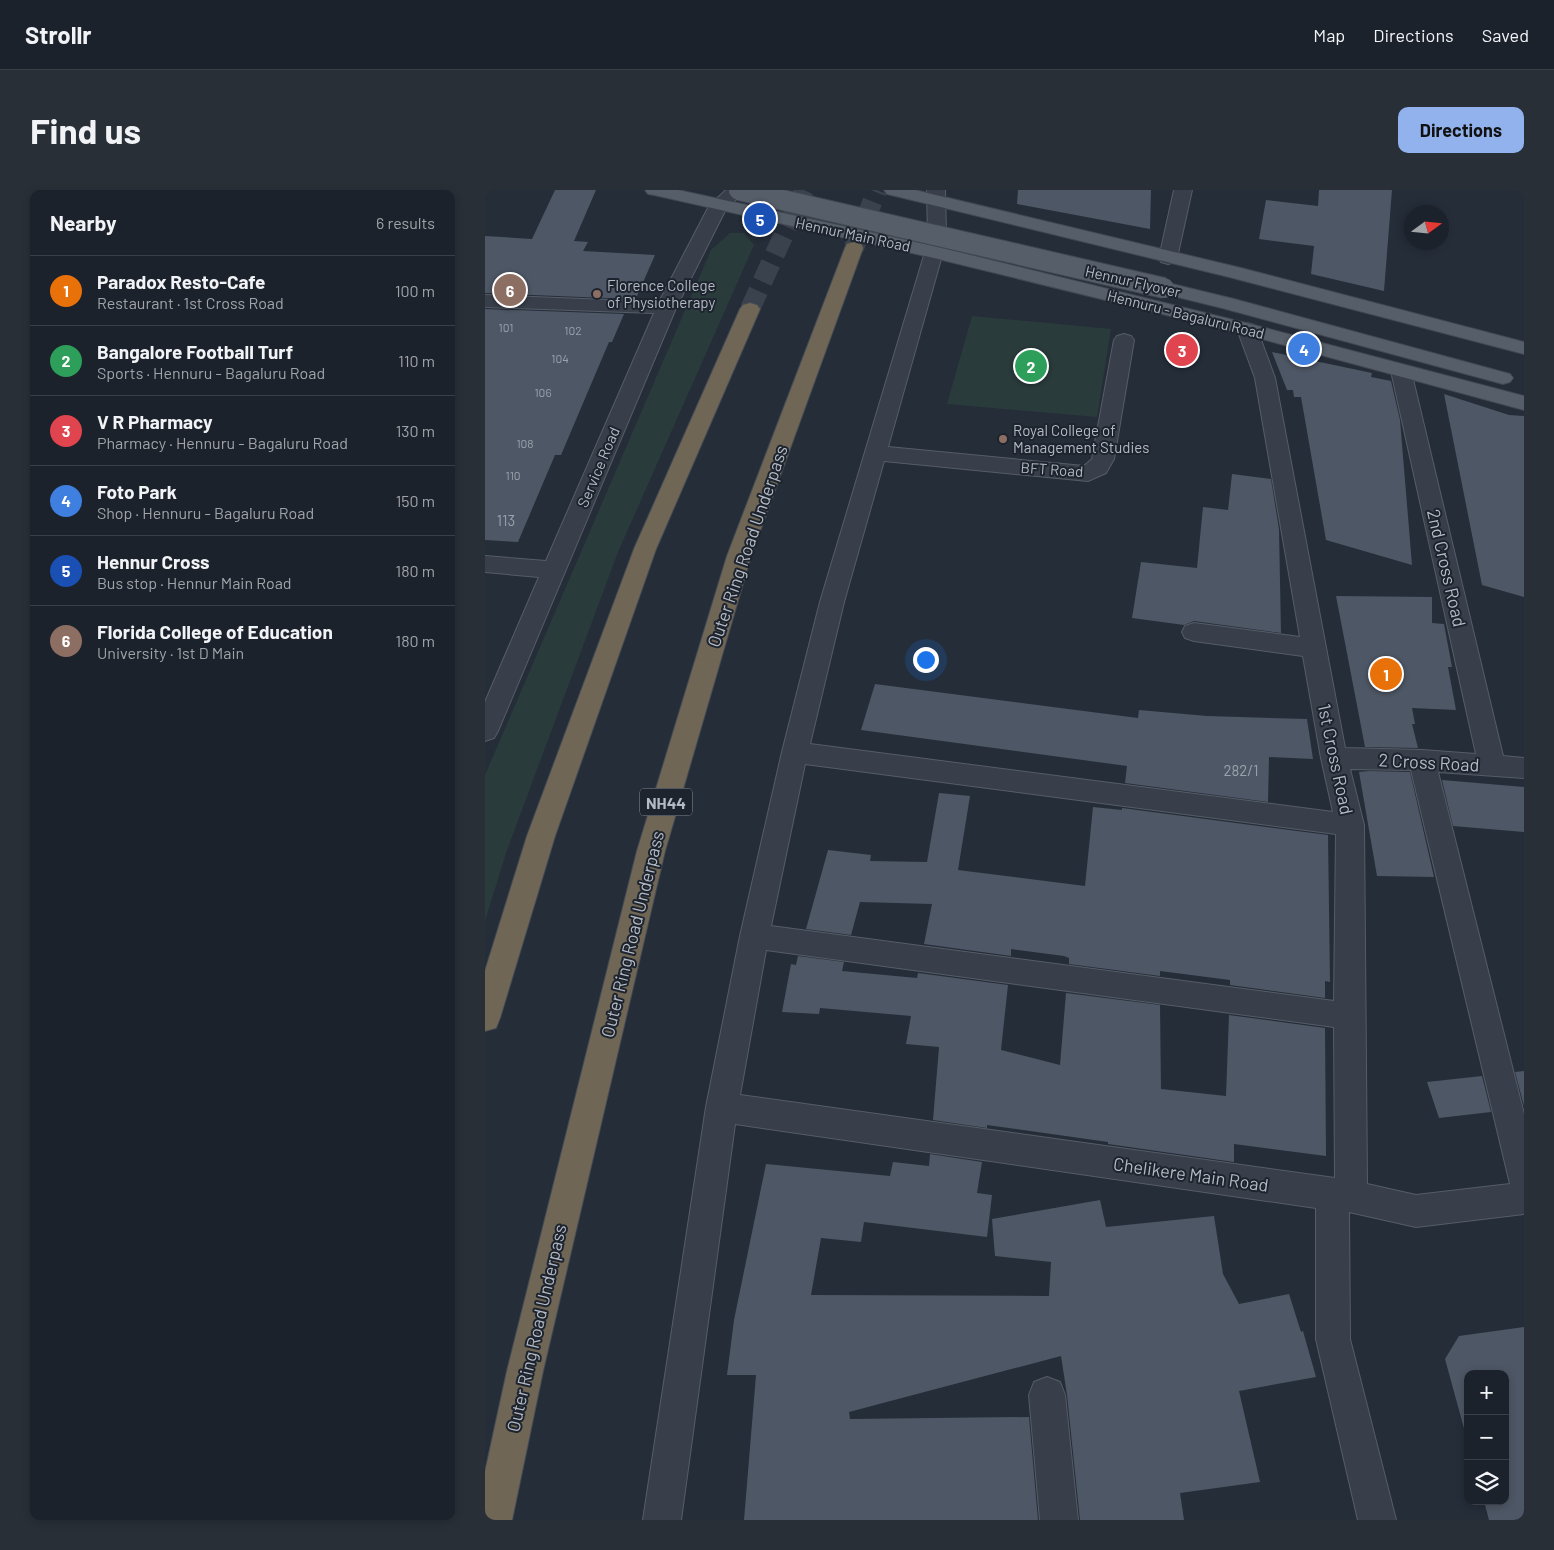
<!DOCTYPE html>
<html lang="en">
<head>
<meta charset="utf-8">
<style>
  :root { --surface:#1c222b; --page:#292f37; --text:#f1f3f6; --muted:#a0a4a9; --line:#3a3f47; --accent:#91b2ed }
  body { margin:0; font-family:Barlow,sans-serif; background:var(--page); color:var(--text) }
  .controls { position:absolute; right:15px; bottom:15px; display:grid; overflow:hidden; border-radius:10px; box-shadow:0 2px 8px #0003 }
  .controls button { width:45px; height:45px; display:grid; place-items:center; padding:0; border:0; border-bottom:1px solid var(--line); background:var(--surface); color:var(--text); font:25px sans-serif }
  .compass { position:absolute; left:919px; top:15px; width:45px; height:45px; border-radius:50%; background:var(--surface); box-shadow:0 2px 8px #0003; rotate:75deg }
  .you { position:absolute; left:440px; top:469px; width:18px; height:18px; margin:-12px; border:4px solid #fff; border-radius:50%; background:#1a73e8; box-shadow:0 0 0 8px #1a73e833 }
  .badge { display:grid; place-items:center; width:32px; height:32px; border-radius:50%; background:var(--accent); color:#fff; font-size:16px; font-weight:700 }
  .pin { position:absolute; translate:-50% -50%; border:2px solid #fff; box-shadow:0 1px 5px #0006 }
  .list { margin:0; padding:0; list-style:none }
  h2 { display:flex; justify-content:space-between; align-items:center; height:65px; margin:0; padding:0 20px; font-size:21px }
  h2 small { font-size:16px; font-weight:400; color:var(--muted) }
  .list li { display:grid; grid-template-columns:32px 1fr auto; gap:15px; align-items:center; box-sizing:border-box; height:70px; padding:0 20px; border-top:1px solid var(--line) }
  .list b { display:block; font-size:19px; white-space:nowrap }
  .list p { margin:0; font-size:16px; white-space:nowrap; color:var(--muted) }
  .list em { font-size:16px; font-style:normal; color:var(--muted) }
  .icon { flex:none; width:28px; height:28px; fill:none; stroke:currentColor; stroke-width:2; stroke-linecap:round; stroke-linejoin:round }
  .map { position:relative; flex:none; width:1039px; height:1330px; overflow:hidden; border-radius:10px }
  header { display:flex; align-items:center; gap:30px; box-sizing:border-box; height:70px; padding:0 25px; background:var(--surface); border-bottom:1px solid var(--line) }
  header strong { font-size:24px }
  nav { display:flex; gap:28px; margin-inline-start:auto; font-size:18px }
  .intro { display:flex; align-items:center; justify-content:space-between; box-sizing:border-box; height:120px; padding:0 30px }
  h1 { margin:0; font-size:35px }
  .button { padding:12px 22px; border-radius:10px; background:var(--accent); color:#111; font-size:18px; font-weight:700 }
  main { display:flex; gap:30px; padding:0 30px }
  aside { flex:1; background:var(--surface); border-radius:10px; box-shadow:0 2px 8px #0003 }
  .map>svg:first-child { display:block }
  .green { fill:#2a3b3c }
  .building { fill:#4e5765 }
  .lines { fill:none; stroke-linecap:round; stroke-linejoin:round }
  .highway-tunnel { stroke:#3a424e; stroke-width:20; stroke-dasharray:20 10; stroke-linecap:butt }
  .minor-casing { stroke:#565d67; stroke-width:2 }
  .major-casing { stroke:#414852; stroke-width:2 }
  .highway-casing { stroke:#434a54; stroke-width:2 }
  .minor { fill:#383f4a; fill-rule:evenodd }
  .major { fill:#565e69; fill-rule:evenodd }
  .highway { fill:#6f6656; fill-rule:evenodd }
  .major-bridge-casing { stroke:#414852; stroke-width:22; stroke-linecap:butt }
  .major-bridge { stroke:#565e69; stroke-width:20 }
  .education-dot { fill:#8d6e63; stroke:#1d242e; stroke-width:2 }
  .labels { text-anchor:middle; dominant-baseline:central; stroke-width:4; stroke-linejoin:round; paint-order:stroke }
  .far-number-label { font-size:12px; fill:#9aa1ad }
  .far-street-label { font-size:15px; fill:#b4bac5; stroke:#1d242e }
  .far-poi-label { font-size:15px; fill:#b4bac5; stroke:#1d242e; text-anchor:start }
  .number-label { font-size:15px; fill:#9aa1ad }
  .shield { fill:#1d242e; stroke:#878d98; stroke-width:1 }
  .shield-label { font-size:16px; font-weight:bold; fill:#b4bac5 }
  .street-label { font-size:18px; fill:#b4bac5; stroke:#1d242e }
</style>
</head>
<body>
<header>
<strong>Strollr</strong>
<nav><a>Map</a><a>Directions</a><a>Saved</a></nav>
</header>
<div class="intro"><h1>Find us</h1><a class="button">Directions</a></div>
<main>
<aside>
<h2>Nearby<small>6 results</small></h2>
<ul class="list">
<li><span class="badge" style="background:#e8710a">1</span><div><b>Paradox Resto-Cafe</b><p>Restaurant · 1st Cross Road</p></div><em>100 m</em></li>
<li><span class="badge" style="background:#2e9e5b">2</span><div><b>Bangalore Football Turf</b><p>Sports · Hennuru - Bagaluru Road</p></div><em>110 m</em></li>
<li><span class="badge" style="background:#e0444e">3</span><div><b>V R Pharmacy</b><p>Pharmacy · Hennuru - Bagaluru Road</p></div><em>130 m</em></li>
<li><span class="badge" style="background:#3f7fe0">4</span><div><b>Foto Park</b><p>Shop · Hennuru - Bagaluru Road</p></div><em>150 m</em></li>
<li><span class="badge" style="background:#1a4fb4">5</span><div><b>Hennur Cross</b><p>Bus stop · Hennur Main Road</p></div><em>180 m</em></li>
<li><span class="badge" style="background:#8d6e63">6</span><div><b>Florida College of Education</b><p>University · 1st D Main</p></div><em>180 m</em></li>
</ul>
</aside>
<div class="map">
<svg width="1039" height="1330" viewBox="0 0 1039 1330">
  <rect width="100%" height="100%" fill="#252d39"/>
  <path class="green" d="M 245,43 L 259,43 L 269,55 L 133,362 L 22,660 L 0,731 L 0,585 L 226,60 Z
    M 487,126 L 626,139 L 612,227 L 462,214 Z"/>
  <path class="building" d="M 70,0 L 111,0 L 89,51 L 103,52 L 98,61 L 170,65 L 152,106 L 146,106 L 145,109 L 0,103 L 0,46 L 47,49 Z
    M 533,0 L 666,0 L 665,39 L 532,14 Z
    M 834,0 L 907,0 L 899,101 L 826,84 L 829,56 L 774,49 L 781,10 L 833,16 Z
    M 0,119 L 139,124 L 127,152 L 124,152 L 76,265 L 70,265 L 33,352 L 0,350 Z
    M 787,162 L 887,183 L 886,187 L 906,191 L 915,230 L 927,375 L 841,350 L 816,207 L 809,207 L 808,200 L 802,200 Z
    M 959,204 L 1024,225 L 1039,226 L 1039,407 L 997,395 Z
    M 747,284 L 786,289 L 794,339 L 796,443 L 709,431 L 699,435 L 647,428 L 656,372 L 712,378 L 718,317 L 743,320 Z
    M 851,406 L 947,407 L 947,433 L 959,434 L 967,477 L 963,477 L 971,520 L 927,518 L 930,534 L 927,534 L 933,558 L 880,557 Z
    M 390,494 L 653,528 L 654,520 L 722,526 L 822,529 L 828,569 L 784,567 L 783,612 L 640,593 L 642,576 L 376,540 Z
    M 884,581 L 925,582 L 949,687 L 892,686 L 874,582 Z
    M 957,590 L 1039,597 L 1039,642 L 968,636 Z
    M 454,603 L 485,606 L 473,680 L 600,696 L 608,617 L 637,620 L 637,618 L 843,645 L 845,792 L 840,791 L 840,808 L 745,795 L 745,790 L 675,781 L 675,786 L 584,774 L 584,768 L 579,766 L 526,759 L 526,766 L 439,754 L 447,714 L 375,712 L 366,745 L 321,739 L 343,660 L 386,665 L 385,671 L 442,672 Z
    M 313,766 L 359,772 L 357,781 L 432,788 L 433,783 L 523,795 L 516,860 L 575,875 L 581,803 L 675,815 L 676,899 L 741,906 L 744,825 L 840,838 L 841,966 L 749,954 L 749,972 L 623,954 L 623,952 L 502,935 L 502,938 L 448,930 L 454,857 L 421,854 L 426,826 L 335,818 L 334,824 L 297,822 L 306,774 L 311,775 Z
    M 1039,881 L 1039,916 L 1030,882 Z
    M 997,886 L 1006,922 L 954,928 L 942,892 Z
    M 445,964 L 497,972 L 492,1003 L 507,1005 L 502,1047 L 379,1032 L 376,1052 L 336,1048 L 326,1105 L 564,1106 L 566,1072 L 510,1066 L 507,1029 L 615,1010 L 621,1037 L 729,1026 L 738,1084 L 754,1114 L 804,1104 L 816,1142 L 818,1141 L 831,1187 L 754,1201 L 775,1292 L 695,1303 L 699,1330 L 595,1330 L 582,1205 L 576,1166 L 364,1222 L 365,1229 L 544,1227 L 553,1330 L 259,1330 L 271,1185 L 242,1185 L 249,1130 L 281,974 L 405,986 L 408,972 L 444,976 Z
    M 1039,1137 L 1039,1330 L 1004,1330 L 999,1311 L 1020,1311 L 1020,1184 L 983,1184 L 983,1253 L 960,1169 L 974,1146 Z"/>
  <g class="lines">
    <path class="highway-tunnel" d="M 369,58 L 392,0
      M 265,119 L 319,0"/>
    <defs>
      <path id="minor" d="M 241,0 L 261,0 L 241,19 L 191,118 L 13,541 L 9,548 L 0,551 L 0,512 L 54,387 L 0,382 L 0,366 L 61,371 L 169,123 L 0,117 L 0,105 L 174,112 L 224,16 Z
        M 442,0 L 460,0 L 461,46 L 458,62 L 403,257 L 599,276 L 607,269 L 629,150 L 632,146 L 639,144 L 646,146 L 649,150 L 629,269 L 621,283 L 603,291 L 399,271 L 359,412 L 325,554 L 848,622 L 836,568 L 818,466 L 709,451 L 700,448 L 697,442 L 700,436 L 709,433 L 815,447 L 770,188 L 752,139 L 755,135 L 762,133 L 769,135 L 772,139 L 790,188 L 860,558 L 937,560 L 991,564 L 906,181 L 909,177 L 916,175 L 923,177 L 926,181 L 1018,566 L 1039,568 L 1039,588 L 953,582 L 1039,924 L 1039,1024 L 931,1037 L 864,1022 L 865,1149 L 911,1330 L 873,1330 L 831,1149 L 831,1018 L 250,934 L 196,1330 L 158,1330 L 221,917 L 255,746 L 297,562 L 335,412 L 440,62 L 443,46 ZM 320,574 L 851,644 L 849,811 L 286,736 ZM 865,579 L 926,580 L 1025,994 L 931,1005 L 882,994 L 879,635 ZM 281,760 L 849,837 L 850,988 L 255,905 Z
        M 689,0 L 707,0 L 692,68 L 690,72 L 683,74 L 676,72 L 674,68 Z
        M 562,1187 L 575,1192 L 580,1205 L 593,1330 L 555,1330 L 544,1205 L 549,1192 Z"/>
      <path id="major" d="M 160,0 L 193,0 L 449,56 L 769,135 L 1039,206 L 1039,220 L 755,143 L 449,68 L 169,5 L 163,4 Z
        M 399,0 L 430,0 L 756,78 L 1039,152 L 1039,164 L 744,87 L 402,4 Z
        M 679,92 L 749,109 L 1025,184 L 1028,188 L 1025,192 L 1018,194 L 737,118 L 672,102 L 669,98 L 672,94 Z"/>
      <path id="highway" d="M 369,52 L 376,54 L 378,58 L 266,366 L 180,661 L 58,1181 L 27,1330 L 0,1330 L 0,1282 L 22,1181 L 152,661 L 242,366 L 360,58 L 362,54 Z
        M 265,113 L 272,115 L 275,119 L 171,359 L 70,646 L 15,828 L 11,838 L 0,841 L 0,781 L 42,646 L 149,359 L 255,119 L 258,115 Z"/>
    </defs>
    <use href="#minor" class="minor-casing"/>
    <use href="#major" class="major-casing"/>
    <use href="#highway" class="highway-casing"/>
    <use href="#minor" class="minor"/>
    <use href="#major" class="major"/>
    <use href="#highway" class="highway"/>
    <defs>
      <path id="major-bridge" d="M 254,0 L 679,98"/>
    </defs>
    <use href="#major-bridge" class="major-bridge-casing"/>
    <use href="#major-bridge" class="major-bridge"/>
  </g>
  <g class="education-dot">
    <circle cx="112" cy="104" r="5"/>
    <circle cx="518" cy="249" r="5"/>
  </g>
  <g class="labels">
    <g class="far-number-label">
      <text x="21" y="137">101</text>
      <text x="88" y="140">102</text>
      <text x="75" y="168">104</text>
      <text x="58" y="202">106</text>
      <text x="40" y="253">108</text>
      <text x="28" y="285">110</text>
    </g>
    <g class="far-street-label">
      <text transform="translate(368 44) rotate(12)">Hennur Main Road</text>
      <text transform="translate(648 91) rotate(13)">Hennur Flyover</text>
      <text transform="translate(701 124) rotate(14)">Hennuru - Bagaluru Road</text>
      <text transform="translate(113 277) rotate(-67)">Service Road</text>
      <text transform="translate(567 279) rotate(4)">BFT Road</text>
    </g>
    <g class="far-poi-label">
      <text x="122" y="95">Florence College<tspan x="122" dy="17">of Physiotherapy</tspan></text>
      <text x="528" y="240">Royal College of<tspan x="528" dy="17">Management Studies</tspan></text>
    </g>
    <g class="number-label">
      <text x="21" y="330">113</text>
      <text x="756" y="580">282/1</text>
    </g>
    <rect class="shield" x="155" y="598.5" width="52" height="27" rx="4"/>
    <g class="shield-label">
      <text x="181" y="612">NH44</text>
    </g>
    <g class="street-label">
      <text transform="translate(262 356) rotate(-71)">Outer Ring Road Underpass</text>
      <text transform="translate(962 378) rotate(77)">2nd Cross Road</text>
      <text transform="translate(851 569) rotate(78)">1st Cross Road</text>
      <text transform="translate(944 572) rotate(3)">2 Cross Road</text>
      <text transform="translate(147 744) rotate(-76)">Outer Ring Road Underpass</text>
      <text transform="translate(706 984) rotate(8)">Chelikere Main Road</text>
      <text transform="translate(51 1138) rotate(-77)">Outer Ring Road Underpass</text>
    </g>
  </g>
</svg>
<div class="controls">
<button>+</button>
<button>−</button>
<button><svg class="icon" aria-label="layers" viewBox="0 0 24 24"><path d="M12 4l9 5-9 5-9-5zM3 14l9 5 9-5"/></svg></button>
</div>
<svg class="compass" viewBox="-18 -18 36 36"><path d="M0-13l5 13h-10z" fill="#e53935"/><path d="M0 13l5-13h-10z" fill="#a0a4a9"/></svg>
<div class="you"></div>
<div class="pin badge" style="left:901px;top:484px;background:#e8710a">1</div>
<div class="pin badge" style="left:546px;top:176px;background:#2e9e5b">2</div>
<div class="pin badge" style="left:697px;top:160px;background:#e0444e">3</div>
<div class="pin badge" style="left:819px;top:159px;background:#3f7fe0">4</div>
<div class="pin badge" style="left:275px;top:29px;background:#1a4fb4">5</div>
<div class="pin badge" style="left:25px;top:100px;background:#8d6e63">6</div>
</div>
</main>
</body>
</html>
